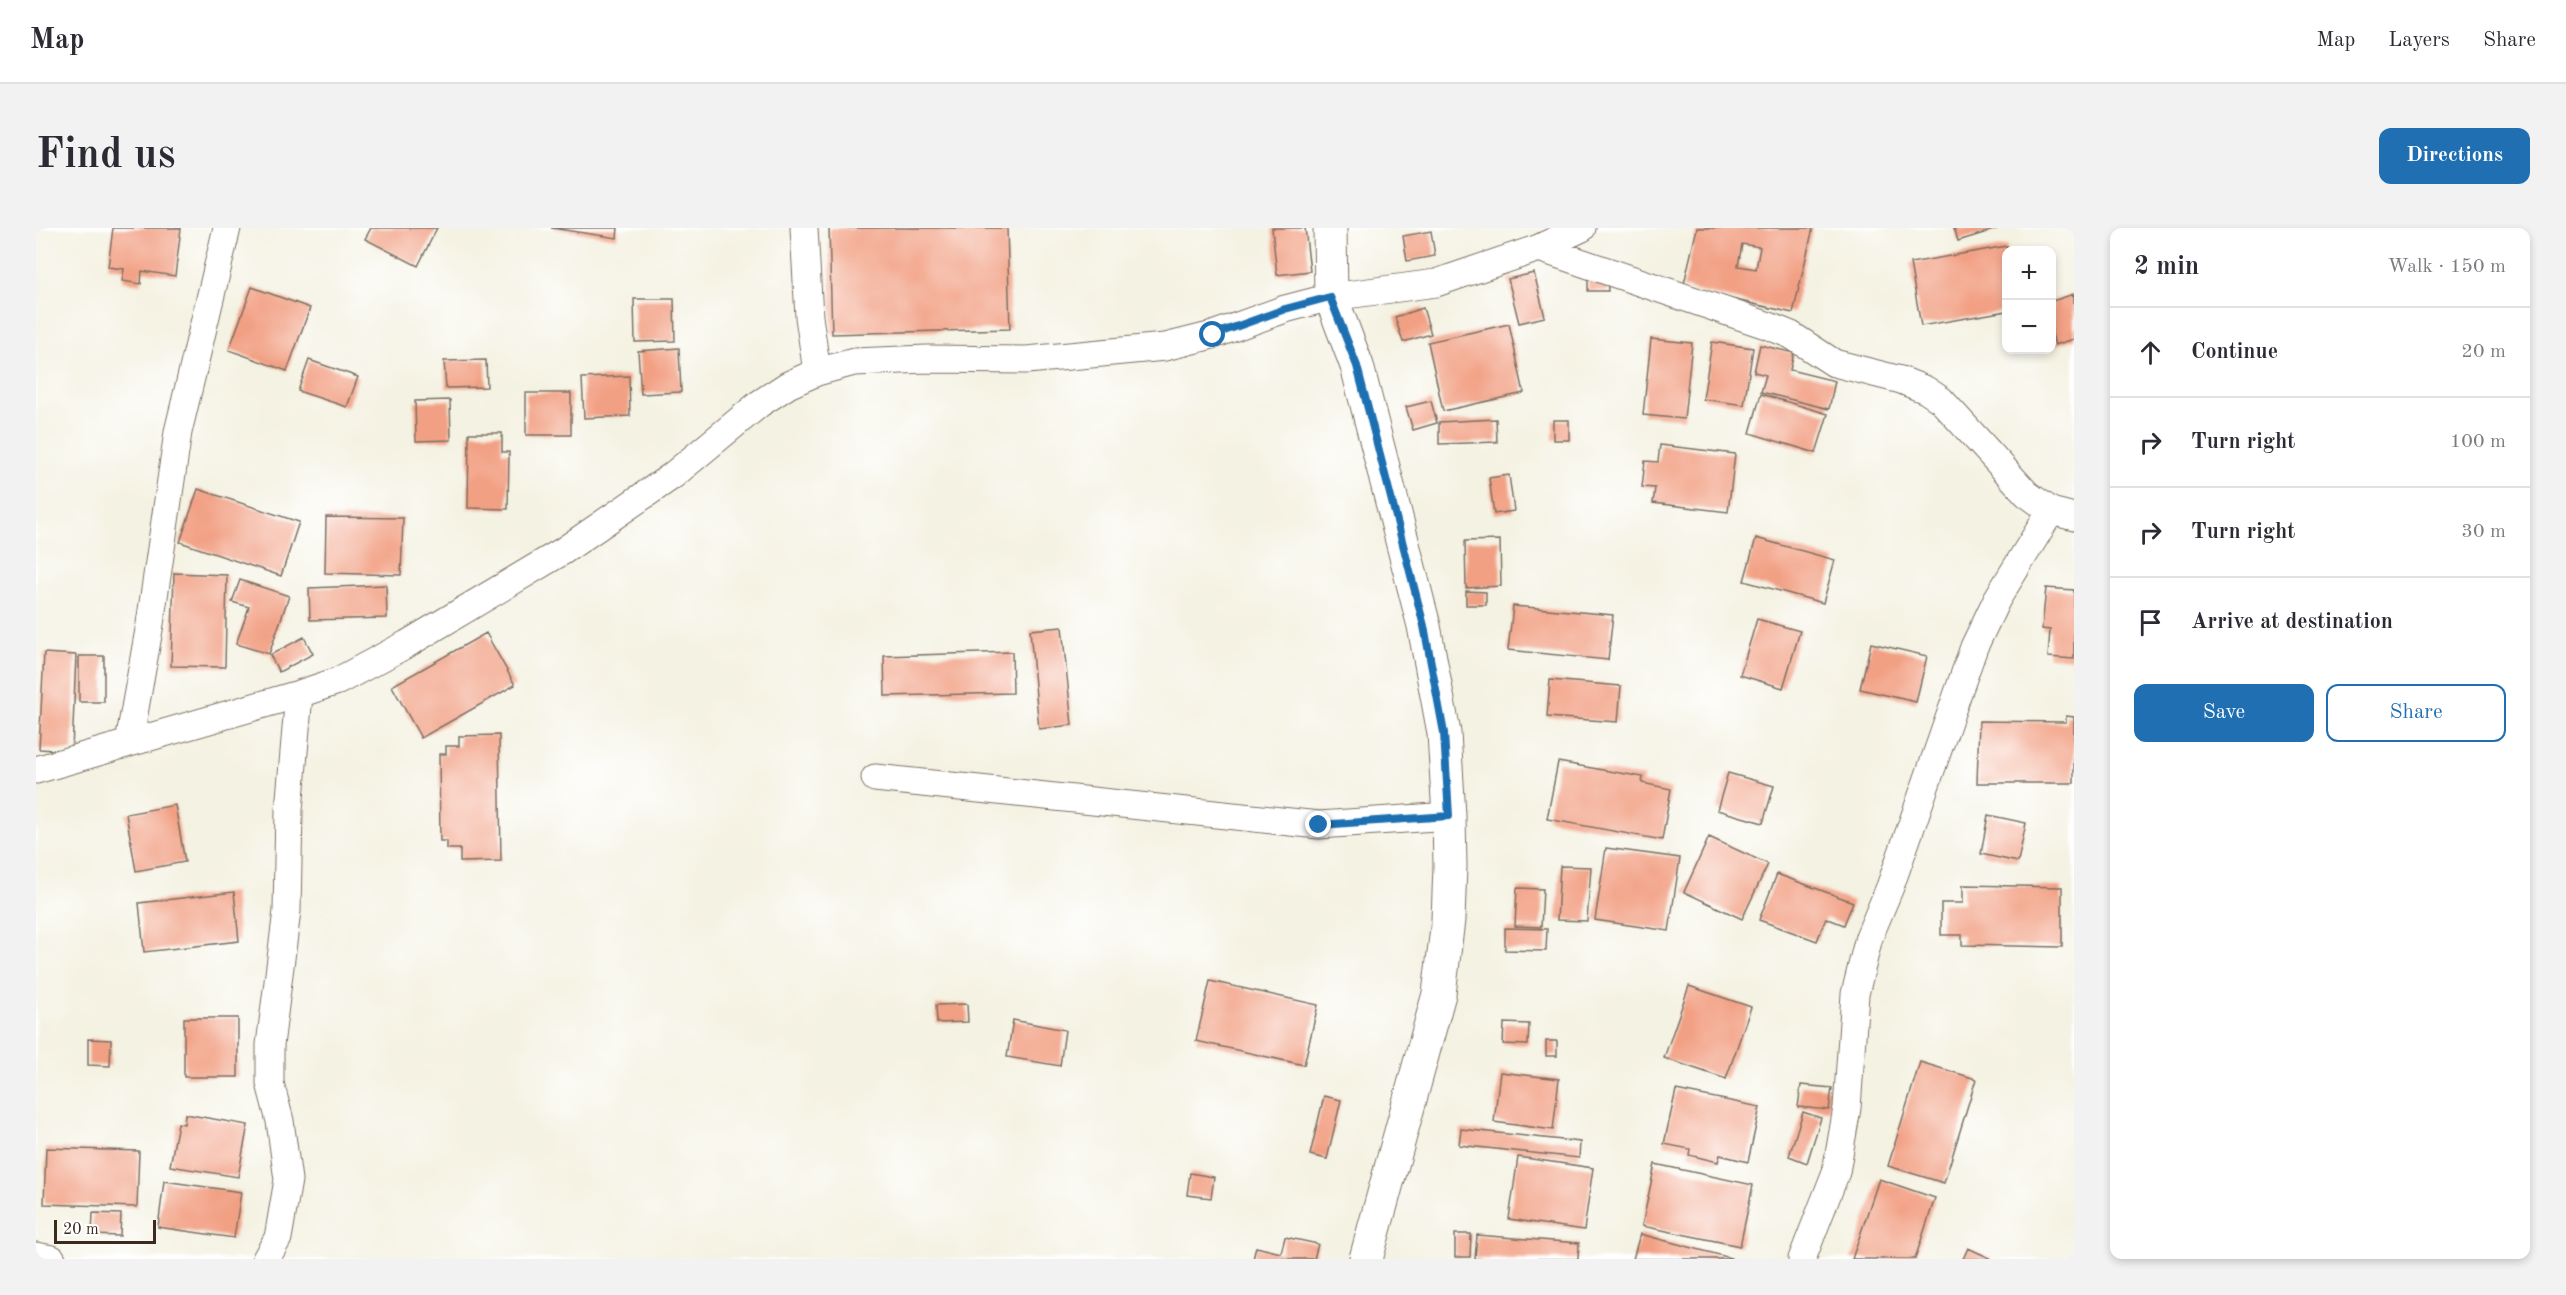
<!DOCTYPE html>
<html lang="en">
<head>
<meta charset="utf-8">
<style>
  :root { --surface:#fff; --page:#f2f2f3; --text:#2b2b33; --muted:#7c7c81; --line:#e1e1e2; --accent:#1f6fb2 }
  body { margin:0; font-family:"Old Standard TT",serif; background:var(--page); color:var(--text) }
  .controls { position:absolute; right:18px; top:18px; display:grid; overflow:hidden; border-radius:12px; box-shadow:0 3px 9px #0003 }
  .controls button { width:54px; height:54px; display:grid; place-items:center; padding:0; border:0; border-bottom:2px solid var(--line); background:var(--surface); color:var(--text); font:30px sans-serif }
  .scale { position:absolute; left:18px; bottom:15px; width:102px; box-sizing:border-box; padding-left:6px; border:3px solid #3b2a1e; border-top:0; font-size:16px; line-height:21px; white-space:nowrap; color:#3b2a1e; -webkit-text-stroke:4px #fff; paint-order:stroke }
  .stop { position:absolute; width:18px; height:18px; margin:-14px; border:4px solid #1f6fb2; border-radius:50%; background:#fff }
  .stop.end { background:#1f6fb2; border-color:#fff; box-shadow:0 2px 6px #0008 }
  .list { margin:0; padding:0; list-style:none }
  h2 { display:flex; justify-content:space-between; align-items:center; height:78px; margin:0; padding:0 24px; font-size:26px }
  h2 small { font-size:20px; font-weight:400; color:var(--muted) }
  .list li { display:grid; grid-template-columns:39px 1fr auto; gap:18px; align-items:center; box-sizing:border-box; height:90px; padding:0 24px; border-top:2px solid var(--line) }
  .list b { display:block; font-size:22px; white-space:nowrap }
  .list em { font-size:20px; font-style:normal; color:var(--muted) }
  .actions { display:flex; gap:12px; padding:18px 24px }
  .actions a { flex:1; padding:14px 0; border:2px solid var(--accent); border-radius:12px; text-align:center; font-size:21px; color:var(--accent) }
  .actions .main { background:var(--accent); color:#fff }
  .icon { flex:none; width:33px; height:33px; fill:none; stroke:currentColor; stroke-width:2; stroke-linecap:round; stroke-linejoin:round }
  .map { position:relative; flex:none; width:2038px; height:1031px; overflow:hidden; border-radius:12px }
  header { display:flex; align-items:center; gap:36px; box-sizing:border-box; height:84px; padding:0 30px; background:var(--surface); border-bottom:2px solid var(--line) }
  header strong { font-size:28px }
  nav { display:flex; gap:33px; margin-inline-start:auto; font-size:21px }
  .intro { display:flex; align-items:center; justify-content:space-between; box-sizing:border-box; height:144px; padding:0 36px }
  h1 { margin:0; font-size:42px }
  .button { padding:15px 27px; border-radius:12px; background:var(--accent); color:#fff; font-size:21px; font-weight:700 }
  main { display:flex; gap:36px; padding:0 36px }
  aside { flex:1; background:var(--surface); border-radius:12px; box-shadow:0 3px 9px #0003 }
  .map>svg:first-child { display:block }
  .building { fill:#f2a084; fill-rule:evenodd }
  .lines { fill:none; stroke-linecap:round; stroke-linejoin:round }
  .street-casing { stroke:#7c7063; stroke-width:29 }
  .secondary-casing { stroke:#7c7063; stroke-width:35 }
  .street { stroke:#fff; stroke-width:27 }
  .secondary { stroke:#fff; stroke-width:33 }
  .route { stroke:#1f6fb2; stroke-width:8 }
</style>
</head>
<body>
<header>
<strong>Map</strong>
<nav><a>Map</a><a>Layers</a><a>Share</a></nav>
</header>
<div class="intro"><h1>Find us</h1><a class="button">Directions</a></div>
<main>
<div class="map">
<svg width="2038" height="1031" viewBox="0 0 2038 1031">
  <rect width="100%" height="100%" fill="#fff"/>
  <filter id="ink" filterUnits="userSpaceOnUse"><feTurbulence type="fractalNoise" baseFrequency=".0167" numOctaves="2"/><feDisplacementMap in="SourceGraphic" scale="12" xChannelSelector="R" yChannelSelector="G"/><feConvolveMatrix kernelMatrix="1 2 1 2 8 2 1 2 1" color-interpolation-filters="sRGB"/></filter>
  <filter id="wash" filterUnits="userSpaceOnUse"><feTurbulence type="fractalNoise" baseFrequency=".008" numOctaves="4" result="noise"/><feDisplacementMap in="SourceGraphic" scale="24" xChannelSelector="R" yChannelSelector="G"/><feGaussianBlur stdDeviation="1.35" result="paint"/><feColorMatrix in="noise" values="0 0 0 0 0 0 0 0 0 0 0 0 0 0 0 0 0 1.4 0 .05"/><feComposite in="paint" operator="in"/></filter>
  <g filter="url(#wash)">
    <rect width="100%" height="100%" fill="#f4f2e2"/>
    <g id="blocks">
      <path class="building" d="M 77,0 L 145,0 L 139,48 L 106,43 L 105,56 L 86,53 L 88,41 L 72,39 Z
        M 335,0 L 401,0 L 382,38 L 329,11 Z
        M 515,0 L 582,0 L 581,10 Z
        M 793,0 L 971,0 L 974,101 L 796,106 Z
        M 1236,0 L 1269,0 L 1274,43 L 1241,47 Z
        M 1661,0 L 1777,0 L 1757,85 L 1647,60 ZM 1706,16 L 1724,19 L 1720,41 L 1702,38 Z
        M 1918,0 L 1961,0 L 1961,1 L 1922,13 Z
        M 1395,3 L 1399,28 L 1371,33 L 1367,8 Z
        M 1971,18 L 1970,83 L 1885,98 L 1874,35 Z
        M 1498,45 L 1509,89 L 1483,95 L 1472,51 Z
        M 1571,48 L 1572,63 L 1552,63 L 1552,49 Z
        M 216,59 L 274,80 L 251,143 L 193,122 Z
        M 2038,66 L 2038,111 L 2019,117 L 2016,106 L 2016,73 Z
        M 598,71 L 638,71 L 639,113 L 599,114 Z
        M 1387,80 L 1395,106 L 1367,114 L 1359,89 Z
        M 1473,96 L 1488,165 L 1407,183 L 1392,114 Z
        M 1615,111 L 1656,115 L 1648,191 L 1607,187 Z
        M 1676,114 L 1717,120 L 1708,177 L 1667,171 Z
        M 1724,117 L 1758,125 L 1754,142 L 1799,153 L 1793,181 L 1725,164 L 1730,147 L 1718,144 Z
        M 643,120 L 645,164 L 605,166 L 602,123 Z
        M 273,132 L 322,149 L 311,179 L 262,163 Z
        M 450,132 L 451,159 L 410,160 L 408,133 Z
        M 593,148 L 594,188 L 548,190 L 546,150 Z
        M 490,165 L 535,165 L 535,207 L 490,207 Z
        M 1725,166 L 1792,186 L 1780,225 L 1714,205 Z
        M 414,172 L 415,212 L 380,213 L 379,173 Z
        M 1395,173 L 1401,195 L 1377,202 L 1370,179 Z
        M 1460,191 L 1461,214 L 1403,216 L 1403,194 Z
        M 1517,192 L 1533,192 L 1533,212 L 1517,212 Z
        M 433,205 L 466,205 L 466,224 L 473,224 L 472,281 L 432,280 Z
        M 1624,217 L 1699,226 L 1692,284 L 1617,275 L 1619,260 L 1606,259 L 1609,233 L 1622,234 Z
        M 1473,247 L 1478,283 L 1458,286 L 1453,250 Z
        M 162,261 L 263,294 L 245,348 L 144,314 Z
        M 290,289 L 367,290 L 365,347 L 289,345 Z
        M 1720,310 L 1799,332 L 1787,375 L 1708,353 Z
        M 1464,312 L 1465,358 L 1430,360 L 1429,313 Z
        M 138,345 L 191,347 L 189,439 L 135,438 Z
        M 204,352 L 253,368 L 233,426 L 200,416 L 213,379 L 196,374 Z
        M 350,357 L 351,390 L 274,392 L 273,360 Z
        M 2010,360 L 2038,362 L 2038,431 L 2012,429 L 2014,402 L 2006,401 Z
        M 1430,363 L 1450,364 L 1450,377 L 1430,377 Z
        M 1477,378 L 1577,387 L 1572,432 L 1472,422 Z
        M 1721,391 L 1764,403 L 1747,460 L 1704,447 Z
        M 1026,399 L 1036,497 L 1003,501 L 994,402 Z
        M 450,405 L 479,457 L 385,510 L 356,458 Z
        M 268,409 L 277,426 L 243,444 L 234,427 Z
        M 1835,415 L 1891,428 L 1880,474 L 1824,461 Z
        M 976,424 L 977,465 L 849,468 L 848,428 Z
        M 8,425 L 40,427 L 36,523 L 3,521 Z
        M 43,428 L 68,428 L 68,474 L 43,474 Z
        M 1514,452 L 1585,458 L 1582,494 L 1511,489 Z
        M 2030,488 L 2038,489 L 2038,555 L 1941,555 L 1943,493 L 2030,494 Z
        M 463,507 L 465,633 L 424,634 L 424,621 L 411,621 L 411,613 L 404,613 L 403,526 L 410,526 L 410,518 L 423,518 L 423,508 Z
        M 1522,534 L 1607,549 L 1606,555 L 1635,561 L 1626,612 L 1511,591 Z
        M 1692,545 L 1738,558 L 1727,595 L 1681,582 Z
        M 139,577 L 149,634 L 100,643 L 90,586 Z
        M 1952,587 L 1990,595 L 1982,634 L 1945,626 Z
        M 1673,609 L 1732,636 L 1706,691 L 1648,664 Z
        M 1570,620 L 1644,630 L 1633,703 L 1559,692 Z
        M 1524,638 L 1555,639 L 1551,693 L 1521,692 Z
        M 1741,646 L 1817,674 L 1808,697 L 1790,690 L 1781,713 L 1723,692 Z
        M 1927,657 L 2026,659 L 2026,719 L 1926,717 L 1926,707 L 1905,707 L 1905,675 L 1927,675 Z
        M 1481,660 L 1507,661 L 1505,699 L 1479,698 Z
        M 198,664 L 203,713 L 108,724 L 103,675 Z
        M 1469,700 L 1511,701 L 1510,723 L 1469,722 Z
        M 1174,753 L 1282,777 L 1268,837 L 1160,813 Z
        M 1653,758 L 1715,779 L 1690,851 L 1628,830 Z
        M 931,776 L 932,794 L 901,795 L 900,777 Z
        M 148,790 L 202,790 L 202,849 L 148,849 Z
        M 977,792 L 1029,802 L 1024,838 L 971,829 Z
        M 1468,795 L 1493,796 L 1492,817 L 1467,816 Z
        M 52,811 L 75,812 L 74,838 L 52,837 Z
        M 1510,813 L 1521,813 L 1521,828 L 1510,828 Z
        M 1884,834 L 1940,851 L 1908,955 L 1852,938 Z
        M 1464,844 L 1523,851 L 1517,902 L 1458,894 Z
        M 1765,857 L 1796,860 L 1793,882 L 1762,879 Z
        M 1640,862 L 1724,879 L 1712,934 L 1684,927 L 1682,934 L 1653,927 L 1654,921 L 1628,916 Z
        M 1288,868 L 1305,872 L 1291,931 L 1274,927 Z
        M 1767,884 L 1785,890 L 1771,935 L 1753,928 Z
        M 149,886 L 212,897 L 202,949 L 134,938 L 142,895 L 148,896 Z
        M 1425,901 L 1544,914 L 1543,930 L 1423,917 Z
        M 10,920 L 103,923 L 101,979 L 8,976 Z
        M 1482,929 L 1557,940 L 1548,1002 L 1473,991 Z
        M 1619,936 L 1717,957 L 1704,1018 L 1606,998 Z
        M 1154,945 L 1178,949 L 1175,970 L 1151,967 Z
        M 1843,951 L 1899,970 L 1879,1031 L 1816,1031 Z
        M 128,953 L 205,964 L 198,1010 L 122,999 Z
        M 57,985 L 85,986 L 84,1008 L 56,1007 Z
        M 1419,1006 L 1435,1006 L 1434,1029 L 1419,1029 Z
        M 1604,1006 L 1695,1030 L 1695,1031 L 1597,1031 Z
        M 1441,1007 L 1543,1015 L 1542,1031 L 1439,1031 Z
        M 1249,1009 L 1282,1016 L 1278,1031 L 1217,1031 L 1220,1019 L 1245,1025 Z
        M 1932,1020 L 1956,1031 L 1927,1031 Z"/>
    </g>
  </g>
  <g filter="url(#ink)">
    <use href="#blocks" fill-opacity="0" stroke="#7c7063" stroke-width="1.5"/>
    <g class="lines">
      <defs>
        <path id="street" d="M 768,0 L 773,89 L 781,144
          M 1503,20 L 1733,98 L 1755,107 L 1798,135 L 1865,152 L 1890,162 L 1905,172 L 1991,266 L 2015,283 L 2038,289
          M 93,514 L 114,396 L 142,204 L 191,0
          M 0,542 L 263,466 L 302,453 L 371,416 L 527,323 L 636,248 L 723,176 L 752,157 L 781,144 L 818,134 L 891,131 L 991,132 L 1129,119 L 1177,107 L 1249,81 L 1295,69 L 1400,55 L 1503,20 L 1546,0
          M 839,550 L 1283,597 L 1413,588
          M 0,1028 L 16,1031
          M 230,1031 L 242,1010 L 252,952 L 244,893 L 234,855 L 234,817 L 251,683 L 253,582 L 263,466
          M 1766,1031 L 1800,944 L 1811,880 L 1819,766 L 1833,709 L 1854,659 L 1938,419 L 1961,371 L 2015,283"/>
        <path id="secondary" d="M 1294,0 L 1295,69 L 1321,138 L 1388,398 L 1408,505 L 1413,588 L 1414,638 L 1412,692 L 1403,766 L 1330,1031"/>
      </defs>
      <use href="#street" class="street-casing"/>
      <use href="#secondary" class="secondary-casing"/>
      <use href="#street" class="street"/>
      <use href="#secondary" class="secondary"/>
    </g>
  </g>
  <g class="lines" filter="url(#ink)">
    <path class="route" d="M 1177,107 L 1249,81 L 1294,69 L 1321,138 L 1388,398 L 1408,505 L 1413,588 L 1283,597"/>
  </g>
</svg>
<div class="controls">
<button>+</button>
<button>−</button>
</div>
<div class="scale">20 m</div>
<div class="stop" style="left:1177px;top:107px"></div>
<div class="stop end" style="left:1283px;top:597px"></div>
</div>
<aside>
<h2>2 min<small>Walk · 150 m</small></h2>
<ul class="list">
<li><svg class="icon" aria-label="ahead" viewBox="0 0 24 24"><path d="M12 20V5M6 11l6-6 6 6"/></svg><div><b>Continue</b></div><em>20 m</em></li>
<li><svg class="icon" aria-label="right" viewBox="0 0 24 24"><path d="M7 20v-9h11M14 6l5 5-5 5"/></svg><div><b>Turn right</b></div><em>100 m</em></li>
<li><svg class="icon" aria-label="right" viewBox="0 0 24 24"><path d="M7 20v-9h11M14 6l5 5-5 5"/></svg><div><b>Turn right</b></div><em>30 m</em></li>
<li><svg class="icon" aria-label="arrive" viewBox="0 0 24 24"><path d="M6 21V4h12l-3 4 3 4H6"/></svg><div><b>Arrive at destination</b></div></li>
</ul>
<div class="actions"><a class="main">Save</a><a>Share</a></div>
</aside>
</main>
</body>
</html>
